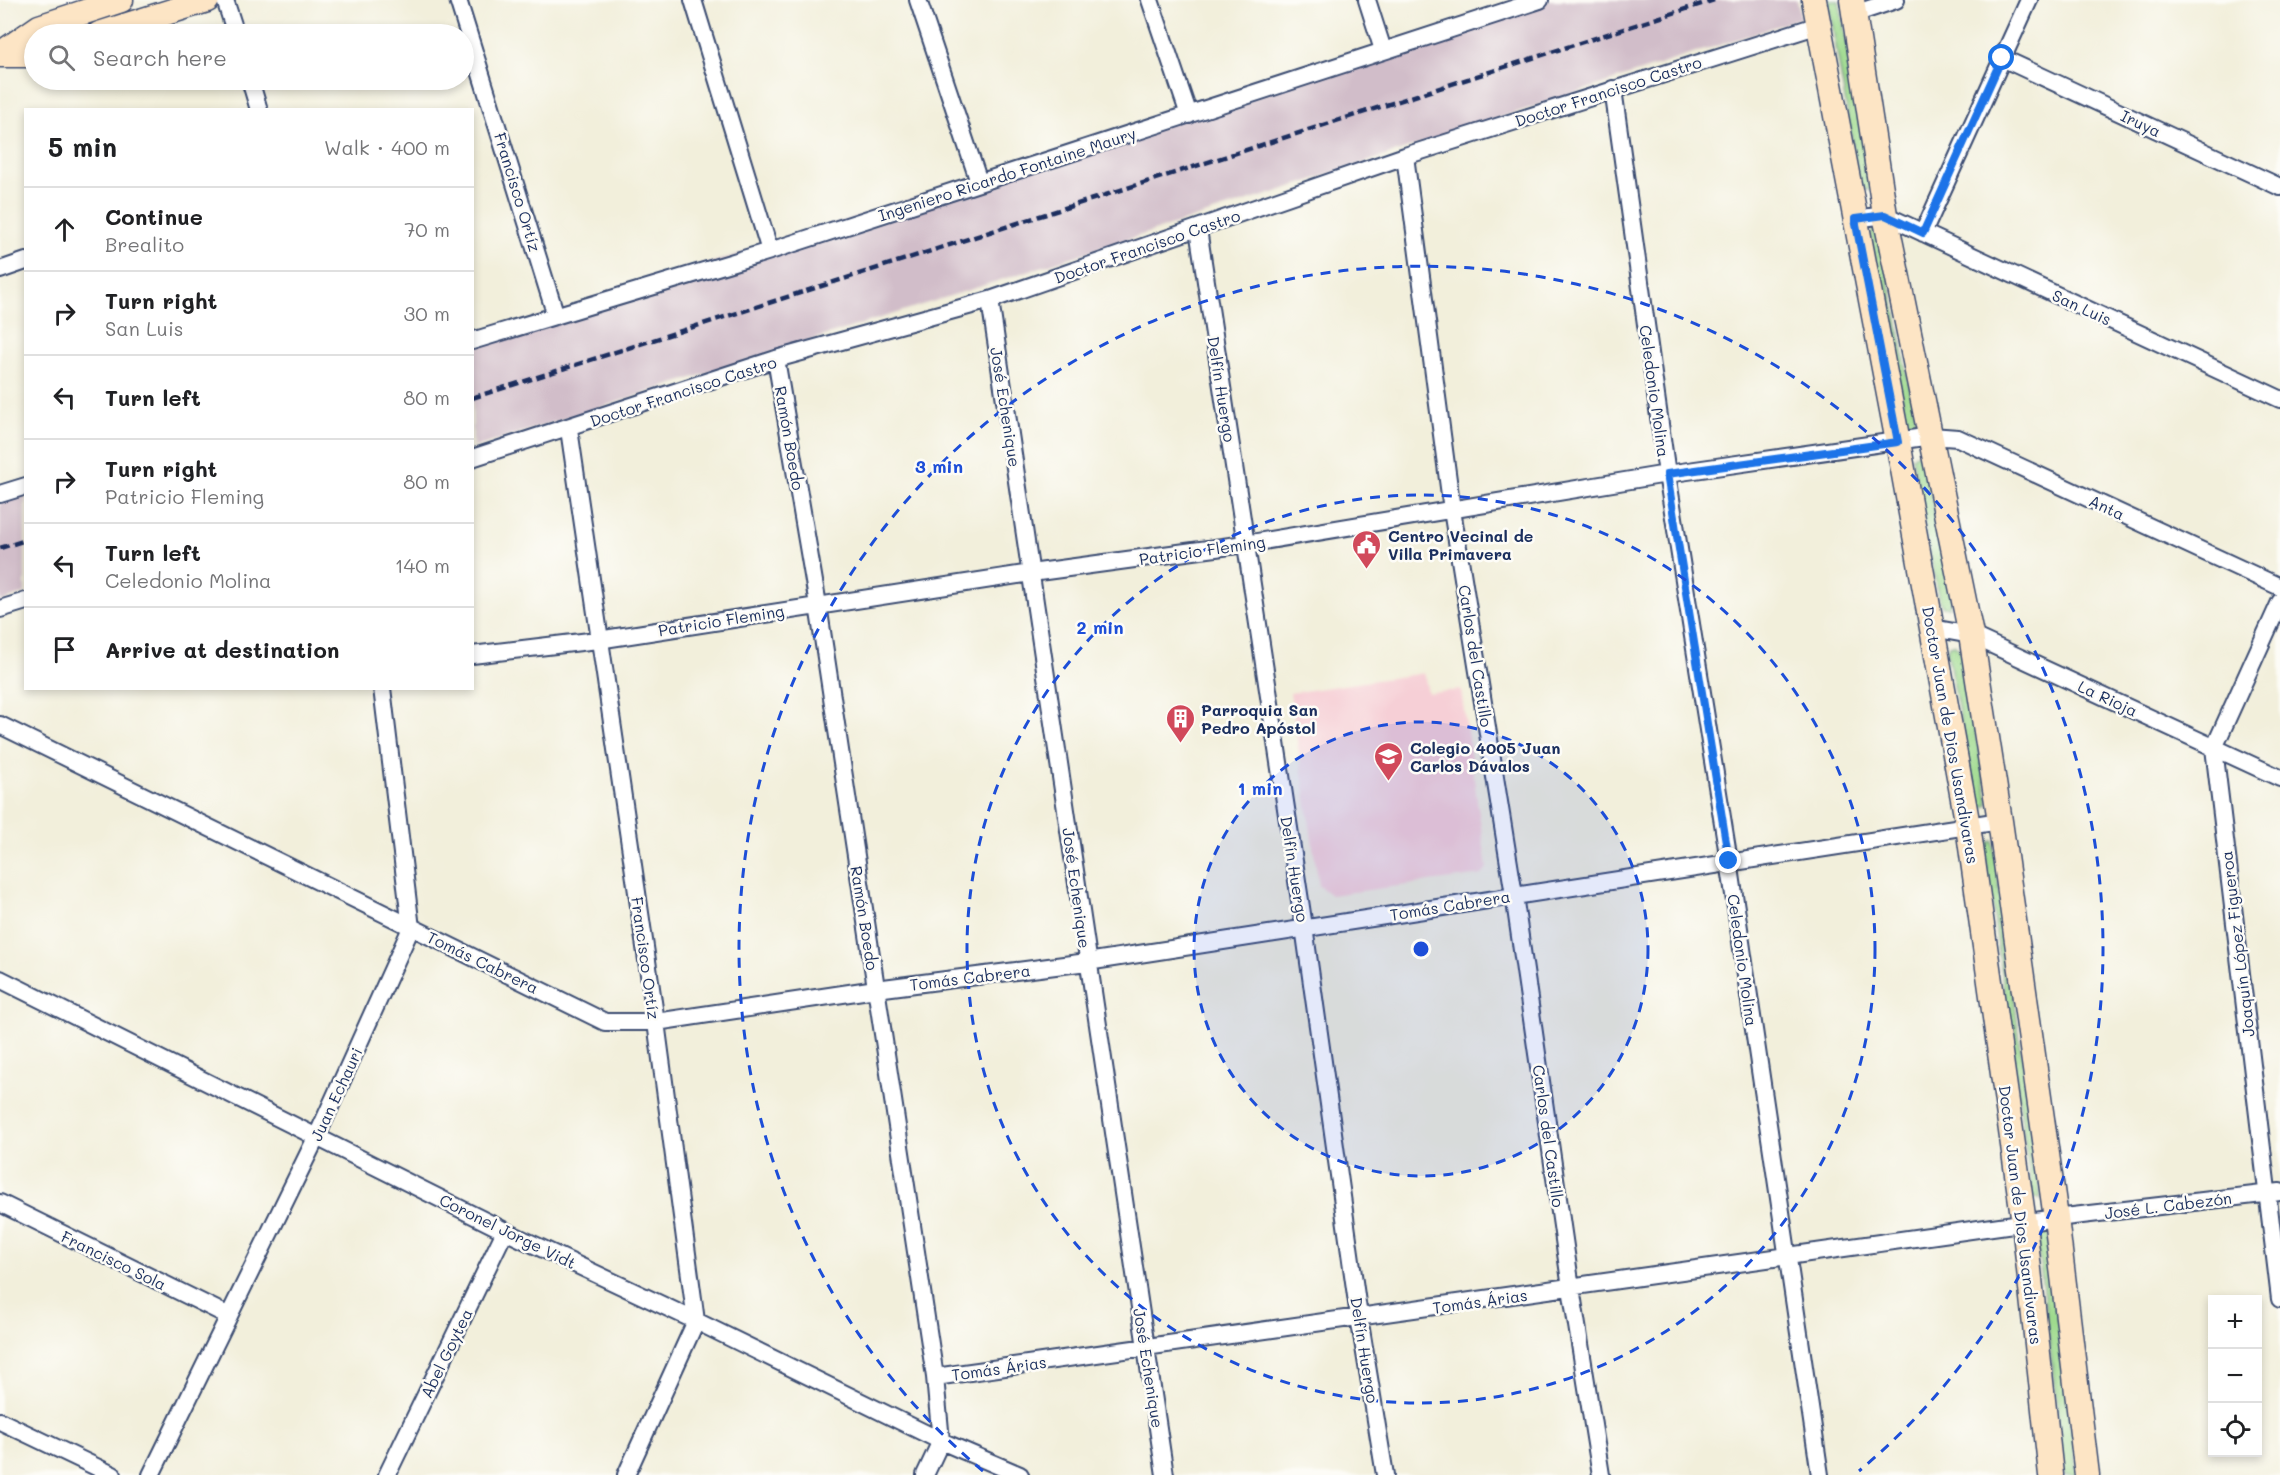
<!DOCTYPE html>
<html lang="en">
<head>
<meta charset="utf-8">
<style>
  :root { --surface:#fff; --page:#f6f6f6; --text:#202124; --muted:#757577; --line:#e0e0e0 }
  body { margin:0; font-family:Mali,sans-serif; background:var(--page); color:var(--text) }
  .controls { position:absolute; right:18px; bottom:18px; display:grid; overflow:hidden; border-radius:0px; box-shadow:0 3px 9px #0003 }
  .controls button { width:54px; height:54px; display:grid; place-items:center; padding:0; border:0; border-bottom:2px solid var(--line); background:var(--surface); color:var(--text); font:30px sans-serif }
  .stop { position:absolute; width:18px; height:18px; margin:-14px; border:4px solid #1a73e8; border-radius:50%; background:#fff }
  .stop.end { background:#1a73e8; border-color:#fff; box-shadow:0 2px 6px #0008 }
  .list { margin:0; padding:0; list-style:none }
  h2 { display:flex; justify-content:space-between; align-items:center; height:78px; margin:0; padding:0 24px; font-size:26px }
  h2 small { font-size:20px; font-weight:400; color:var(--muted) }
  .list li { display:grid; grid-template-columns:39px 1fr auto; gap:18px; align-items:center; box-sizing:border-box; height:84px; padding:0 24px; border-top:2px solid var(--line) }
  .list b { display:block; font-size:22px; white-space:nowrap }
  .list p { margin:0; font-size:20px; white-space:nowrap; color:var(--muted) }
  .list em { font-size:20px; font-style:normal; color:var(--muted) }
  .icon { flex:none; width:33px; height:33px; fill:none; stroke:currentColor; stroke-width:2; stroke-linecap:round; stroke-linejoin:round }
  .map { position:relative; flex:none; width:2280px; height:1475px; overflow:hidden }
  .search { position:absolute; background:var(--surface); box-shadow:0 3px 9px #0003; left:24px; top:24px; width:450px; height:66px; display:flex; align-items:center; gap:15px; box-sizing:border-box; padding:0 21px; border-radius:33px; color:var(--muted); font-size:22px }
  .panel { position:absolute; background:var(--surface); box-shadow:0 3px 9px #0003; left:24px; top:108px; width:450px; height:582px; border-radius:0px }
  .map>svg:first-child { display:block }
  .built { fill:#f6cfd6 }
  .industrial { fill:#d1bdc9 }
  .green { fill:#9fda8e; stroke:#5d8476; stroke-width:1.5 }
  .lines { fill:none; stroke-linecap:round; stroke-linejoin:round }
  .street-casing { stroke:#3b4c71; stroke-width:20 }
  .secondary-casing { stroke:#3b4c71; stroke-width:27 }
  .street { stroke:#fff; stroke-width:16 }
  .secondary { stroke:#fde5c5; stroke-width:24 }
  .rail { stroke:#1b2f5e; stroke-width:4.5; stroke-dasharray:9 4.5; stroke-linecap:butt }
  .route { stroke:#1a73e8; stroke-width:8 }
  .ring { fill:none; stroke:#1d4ed8; stroke-width:3; stroke-dasharray:10 8 }
  .labels { text-anchor:middle; dominant-baseline:central; stroke-width:5; stroke-linejoin:round; paint-order:stroke }
  .street-label { font-size:16px; fill:#1b2f5e; stroke:#fdfcf7 }
  .poi-label { font-size:16px; font-weight:bold; fill:#1b2f5e; stroke:#fdfcf7; text-anchor:start }
  .centre { fill:#1d4ed8; stroke:#fdfcf7; stroke-width:3 }
  .ring-label { font-size:18px; text-anchor:middle; font-weight:bold; fill:#1d4ed8; stroke:#fdfcf7; stroke-width:5; stroke-linejoin:round; paint-order:stroke }
</style>
</head>
<body>
<div class="map">
<svg width="2280" height="1475" viewBox="0 0 2280 1475">
  <rect width="100%" height="100%" fill="#fdfcf7"/>
  <filter id="ink" filterUnits="userSpaceOnUse"><feTurbulence type="fractalNoise" baseFrequency=".0167" numOctaves="2"/><feDisplacementMap in="SourceGraphic" scale="12" xChannelSelector="R" yChannelSelector="G"/><feConvolveMatrix kernelMatrix="1 2 1 2 8 2 1 2 1" color-interpolation-filters="sRGB"/></filter>
  <filter id="wash" filterUnits="userSpaceOnUse"><feTurbulence type="fractalNoise" baseFrequency=".008" numOctaves="4" result="noise"/><feDisplacementMap in="SourceGraphic" scale="24" xChannelSelector="R" yChannelSelector="G"/><feGaussianBlur stdDeviation="1.35" result="paint"/><feColorMatrix in="noise" values="0 0 0 0 0 0 0 0 0 0 0 0 0 0 0 0 0 1.4 0 .05"/><feComposite in="paint" operator="in"/></filter>
  <g filter="url(#wash)">
    <rect width="100%" height="100%" fill="#f2efdb"/>
    <path class="built" d="M 1424,673 L 1428,693 L 1461,690 L 1487,868 L 1482,875 L 1331,895 L 1319,886 L 1290,693 Z"/>
    <path class="industrial" d="M 1535,0 L 1797,0 L 1801,18 L 1270,194 L 473,448 L 472,339 Z
      M 25,481 L 25,593 L 0,602 L 0,490 Z"/>
    <path class="green" d="M 1828,0 L 1839,0 L 1872,177 L 1871,190 L 1866,190 L 1859,181 Z
      M 1875,228 L 1879,228 L 1917,424 L 1913,426 L 1907,424 L 1871,237 L 1872,229 Z
      M 1918,453 L 1922,454 L 1952,597 L 1949,607 L 1943,607 L 1939,601 L 1912,457 Z
      M 1953,644 L 1960,649 L 1988,799 L 1988,804 L 1982,808 L 1977,806 L 1976,801 L 1947,650 L 1949,645 Z
      M 1993,841 L 2041,1198 L 2034,1198 L 2032,1194 L 1985,851 L 1985,844 Z
      M 2040,1230 L 2048,1231 L 2077,1475 L 2065,1475 L 2037,1238 Z"/>
  </g>
  <g filter="url(#ink)">
    <g class="lines">
      <defs>
        <path id="street" d="M 225,0 L 236,34
          M 458,0 L 556,316
          M 693,0 L 770,251
          M 918,0 L 979,182
          M 1150,0 L 1189,115
          M 1367,0 L 1383,50
          M 1854,14 L 1896,0
          M 2002,58 L 2280,187
          M 250,80 L 259,110
          M 1613,89 L 1667,474 L 1729,861 L 1820,1475
          M 1405,156 L 1452,510 L 1514,895 L 1571,1288 L 1601,1475
          M 1855,219 L 1885,215 L 2280,399
          M 1198,229 L 1304,927 L 1359,1317 L 1385,1475
          M 1923,233 L 2029,0
          M 0,270 L 26,261
          M 990,300 L 1165,1475
          M 472,341 L 770,251 L 1540,0
          M 776,359 L 818,605 L 935,1377 L 941,1441 L 925,1475
          M 569,429 L 656,1022 L 696,1321 L 626,1475
          M 472,458 L 776,359 L 990,300 L 1405,156 L 1819,25
          M 0,494 L 26,486
          M 2280,602 L 2214,748 L 2280,1299
          M 0,609 L 26,601
          M 1932,628 L 1971,635 L 2280,778
          M 472,655 L 598,640 L 1031,573 L 1245,544 L 1667,474 L 1931,436 L 1958,438 L 2280,587
          M 0,725 L 605,1022 L 656,1022 L 876,989 L 1087,962 L 2000,821
          M 0,979 L 505,1231 L 696,1321 L 941,1441 L 1020,1475
          M 0,1203 L 229,1316
          M 935,1377 L 2056,1218 L 2280,1192
          M 0,1421 L 113,1475
          M 151,1475 L 317,1136 L 411,928 L 382,688
          M 387,1475 L 505,1231"/>
        <path id="secondary" d="M 1814,0 L 1898,442 L 1968,826 L 2024,1223 L 2051,1475
          M 1852,0 L 1885,215 L 1971,635 L 2000,821 L 2056,1218 L 2087,1475
          M 99,34 L 207,0
          M 0,54 L 39,27 L 121,0
          M 0,55 L 34,55"/>
      </defs>
      <use href="#street" class="street-casing"/>
      <use href="#secondary" class="secondary-casing"/>
      <use href="#street" class="street"/>
      <use href="#secondary" class="secondary"/>
      <path class="rail" d="M 472,398 L 1714,0
        M 0,548 L 26,540"/>
    </g>
  </g>
  <g class="lines" filter="url(#ink)">
    <path class="route" d="M 1729,861 L 1667,474 L 1898,442 L 1855,219 L 1885,215 L 1923,233 L 2002,58"/>
  </g>
  <circle cx="1421" cy="949" r="227" fill="#1d4ed8" fill-opacity=".12"/>
  <g class="ring">
    <circle cx="1421" cy="949" r="227"/>
    <circle cx="1421" cy="949" r="454"/>
    <path d="M983 1471A682 682 0 1 1 1859 1471"/>
  </g>
  <defs>
    <symbol id="civic-pin" viewBox="-11 -11 22 30"><path d="M0 17L-7.5 6A9.5 9.5 0 1 1 7.5 6Z" fill="#d1495b" stroke="#fdfcf7"/><path d="M-.6-6.5H3V-4.5H.6V-3L4-1V1h2V6H-6V1h2V-1L-.6-3ZM-1.2 2.5V6h2.4V2.5Z" fill="#fff"/></symbol>
    <symbol id="building-pin" viewBox="-11 -11 22 30"><path d="M0 17L-7.5 6A9.5 9.5 0 1 1 7.5 6Z" fill="#d1495b" stroke="#fdfcf7"/><path d="M-4-6H4V6H1V3H-1V6H-4ZM-2.5-4.3h1.7v1.8h-1.7ZM.8-4.3h1.7v1.8H.8ZM-2.5-1h1.7V.8h-1.7ZM.8-1h1.7V.8H.8Z" fill="#fff"/></symbol>
    <symbol id="school-pin" viewBox="-11 -11 22 30"><path d="M0 17L-7.5 6A9.5 9.5 0 1 1 7.5 6Z" fill="#d1495b" stroke="#fdfcf7"/><path d="M0-5L7-2L0 1L-7-2ZM-4 1L0 2.5L4 1V4Q0 6-4 4Z" fill="#fff"/></symbol>
  </defs>
  <g fill-rule="evenodd">
    <use href="#civic-pin" x="1350" y="528" width="33" height="45"/>
    <use href="#building-pin" x="1164" y="702" width="33" height="45"/>
    <use href="#school-pin" x="1372" y="740" width="33" height="45"/>
  </g>
  <g class="labels">
    <g class="street-label">
      <text transform="translate(1608 91) rotate(-18)">Doctor Francisco Castro</text>
      <text transform="translate(2141 123) rotate(25)">Iruya</text>
      <text transform="translate(1007 174) rotate(-18)">Ingeniero Ricardo Fontaine Maury</text>
      <text transform="translate(518 192) rotate(73)">Francisco Ortíz</text>
      <text transform="translate(1147 246) rotate(-19)">Doctor Francisco Castro</text>
      <text transform="translate(2082 307) rotate(25)">San Luis</text>
      <text transform="translate(1222 389) rotate(81)">Delfín Huergo</text>
      <text transform="translate(683 391) rotate(-18)">Doctor Francisco Castro</text>
      <text transform="translate(1655 391) rotate(82)">Celedonio Molina</text>
      <text transform="translate(1006 407) rotate(81)">José Echenique</text>
      <text transform="translate(790 438) rotate(80)">Ramón Boedo</text>
      <text transform="translate(2107 507) rotate(25)">Anta</text>
      <text transform="translate(1202 550) rotate(-8)">Patricio Fleming</text>
      <text transform="translate(721 620) rotate(-9)">Patricio Fleming</text>
      <text transform="translate(1476 656) rotate(81)">Carlos del Castillo</text>
      <text transform="translate(2108 698) rotate(25)">La Rioja</text>
      <text transform="translate(1951 735) rotate(80)">Doctor Juan de Dios Usandivaras</text>
      <text transform="translate(1295 869) rotate(81)">Delfín Huergo</text>
      <text transform="translate(1077 888) rotate(82)">José Echenique</text>
      <text transform="translate(1450 905) rotate(-9)">Tomás Cabrera</text>
      <text transform="translate(865 918) rotate(81)">Ramón Boedo</text>
      <text transform="translate(2237 944) rotate(-97)">Joaquín López Figueroa</text>
      <text transform="translate(646 958) rotate(82)">Francisco Ortíz</text>
      <text transform="translate(1743 960) rotate(82)">Celedonio Molina</text>
      <text transform="translate(483 962) rotate(26)">Tomás Cabrera</text>
      <text transform="translate(970 977) rotate(-7)">Tomás Cabrera</text>
      <text transform="translate(336 1094) rotate(-65)">Juan Echauri</text>
      <text transform="translate(1549 1136) rotate(82)">Carlos del Castillo</text>
      <text transform="translate(2168 1205) rotate(-7)">José L. Cabezón</text>
      <text transform="translate(2021 1215) rotate(83)">Doctor Juan de Dios Usandivaras</text>
      <text transform="translate(508 1231) rotate(26)">Coronel Jorge Vidt</text>
      <text transform="translate(114 1260) rotate(26)">Francisco Sola</text>
      <text transform="translate(1480 1301) rotate(-8)">Tomás Árias</text>
      <text transform="translate(1365 1350) rotate(81)">Delfín Huergo</text>
      <text transform="translate(446 1353) rotate(-64)">Abel Goytea</text>
      <text transform="translate(999 1368) rotate(-8)">Tomás Árias</text>
      <text transform="translate(1149 1368) rotate(81)">José Echenique</text>
    </g>
    <g class="poi-label">
      <text x="1388" y="535">Centro Vecinal de<tspan x="1388" dy="18">Villa Primavera</tspan></text>
      <text x="1201" y="709">Parroquia San<tspan x="1201" dy="18">Pedro Apóstol</tspan></text>
      <text x="1410" y="747">Colegio 4005 Juan<tspan x="1410" dy="18">Carlos Dávalos</tspan></text>
    </g>
  </g>
  <circle cx="1421" cy="949" r="9" class="centre"/>
  <g class="ring-label">
    <text x="939" y="473">3 min</text>
    <text x="1100" y="634">2 min</text>
    <text x="1260" y="795">1 min</text>
  </g>
</svg>
<div class="controls">
<button>+</button>
<button>−</button>
<button><svg class="icon" aria-label="locate" viewBox="0 0 24 24"><circle cx="12" cy="12" r="6"/><path d="M12 2v4M12 18v4M2 12h4M18 12h4"/></svg></button>
</div>
<div class="stop" style="left:2002px;top:58px"></div>
<div class="stop end" style="left:1729px;top:861px"></div>
<div class="search"><svg class="icon" aria-label="search" viewBox="0 0 24 24"><circle cx="10" cy="10" r="6"/><path d="M15 15l6 6"/></svg>Search here</div>
<section class="panel">
<h2>5 min<small>Walk · 400 m</small></h2>
<ul class="list">
<li><svg class="icon" aria-label="ahead" viewBox="0 0 24 24"><path d="M12 20V5M6 11l6-6 6 6"/></svg><div><b>Continue</b><p>Brealito</p></div><em>70 m</em></li>
<li><svg class="icon" aria-label="right" viewBox="0 0 24 24"><path d="M7 20v-9h11M14 6l5 5-5 5"/></svg><div><b>Turn right</b><p>San Luis</p></div><em>30 m</em></li>
<li><svg class="icon" aria-label="left" viewBox="0 0 24 24"><path d="M17 20v-9H6M10 6l-5 5 5 5"/></svg><div><b>Turn left</b></div><em>80 m</em></li>
<li><svg class="icon" aria-label="right" viewBox="0 0 24 24"><path d="M7 20v-9h11M14 6l5 5-5 5"/></svg><div><b>Turn right</b><p>Patricio Fleming</p></div><em>80 m</em></li>
<li><svg class="icon" aria-label="left" viewBox="0 0 24 24"><path d="M17 20v-9H6M10 6l-5 5 5 5"/></svg><div><b>Turn left</b><p>Celedonio Molina</p></div><em>140 m</em></li>
<li><svg class="icon" aria-label="arrive" viewBox="0 0 24 24"><path d="M6 21V4h12l-3 4 3 4H6"/></svg><div><b>Arrive at destination</b></div></li>
</ul>
</section>
</div>
</body>
</html>
